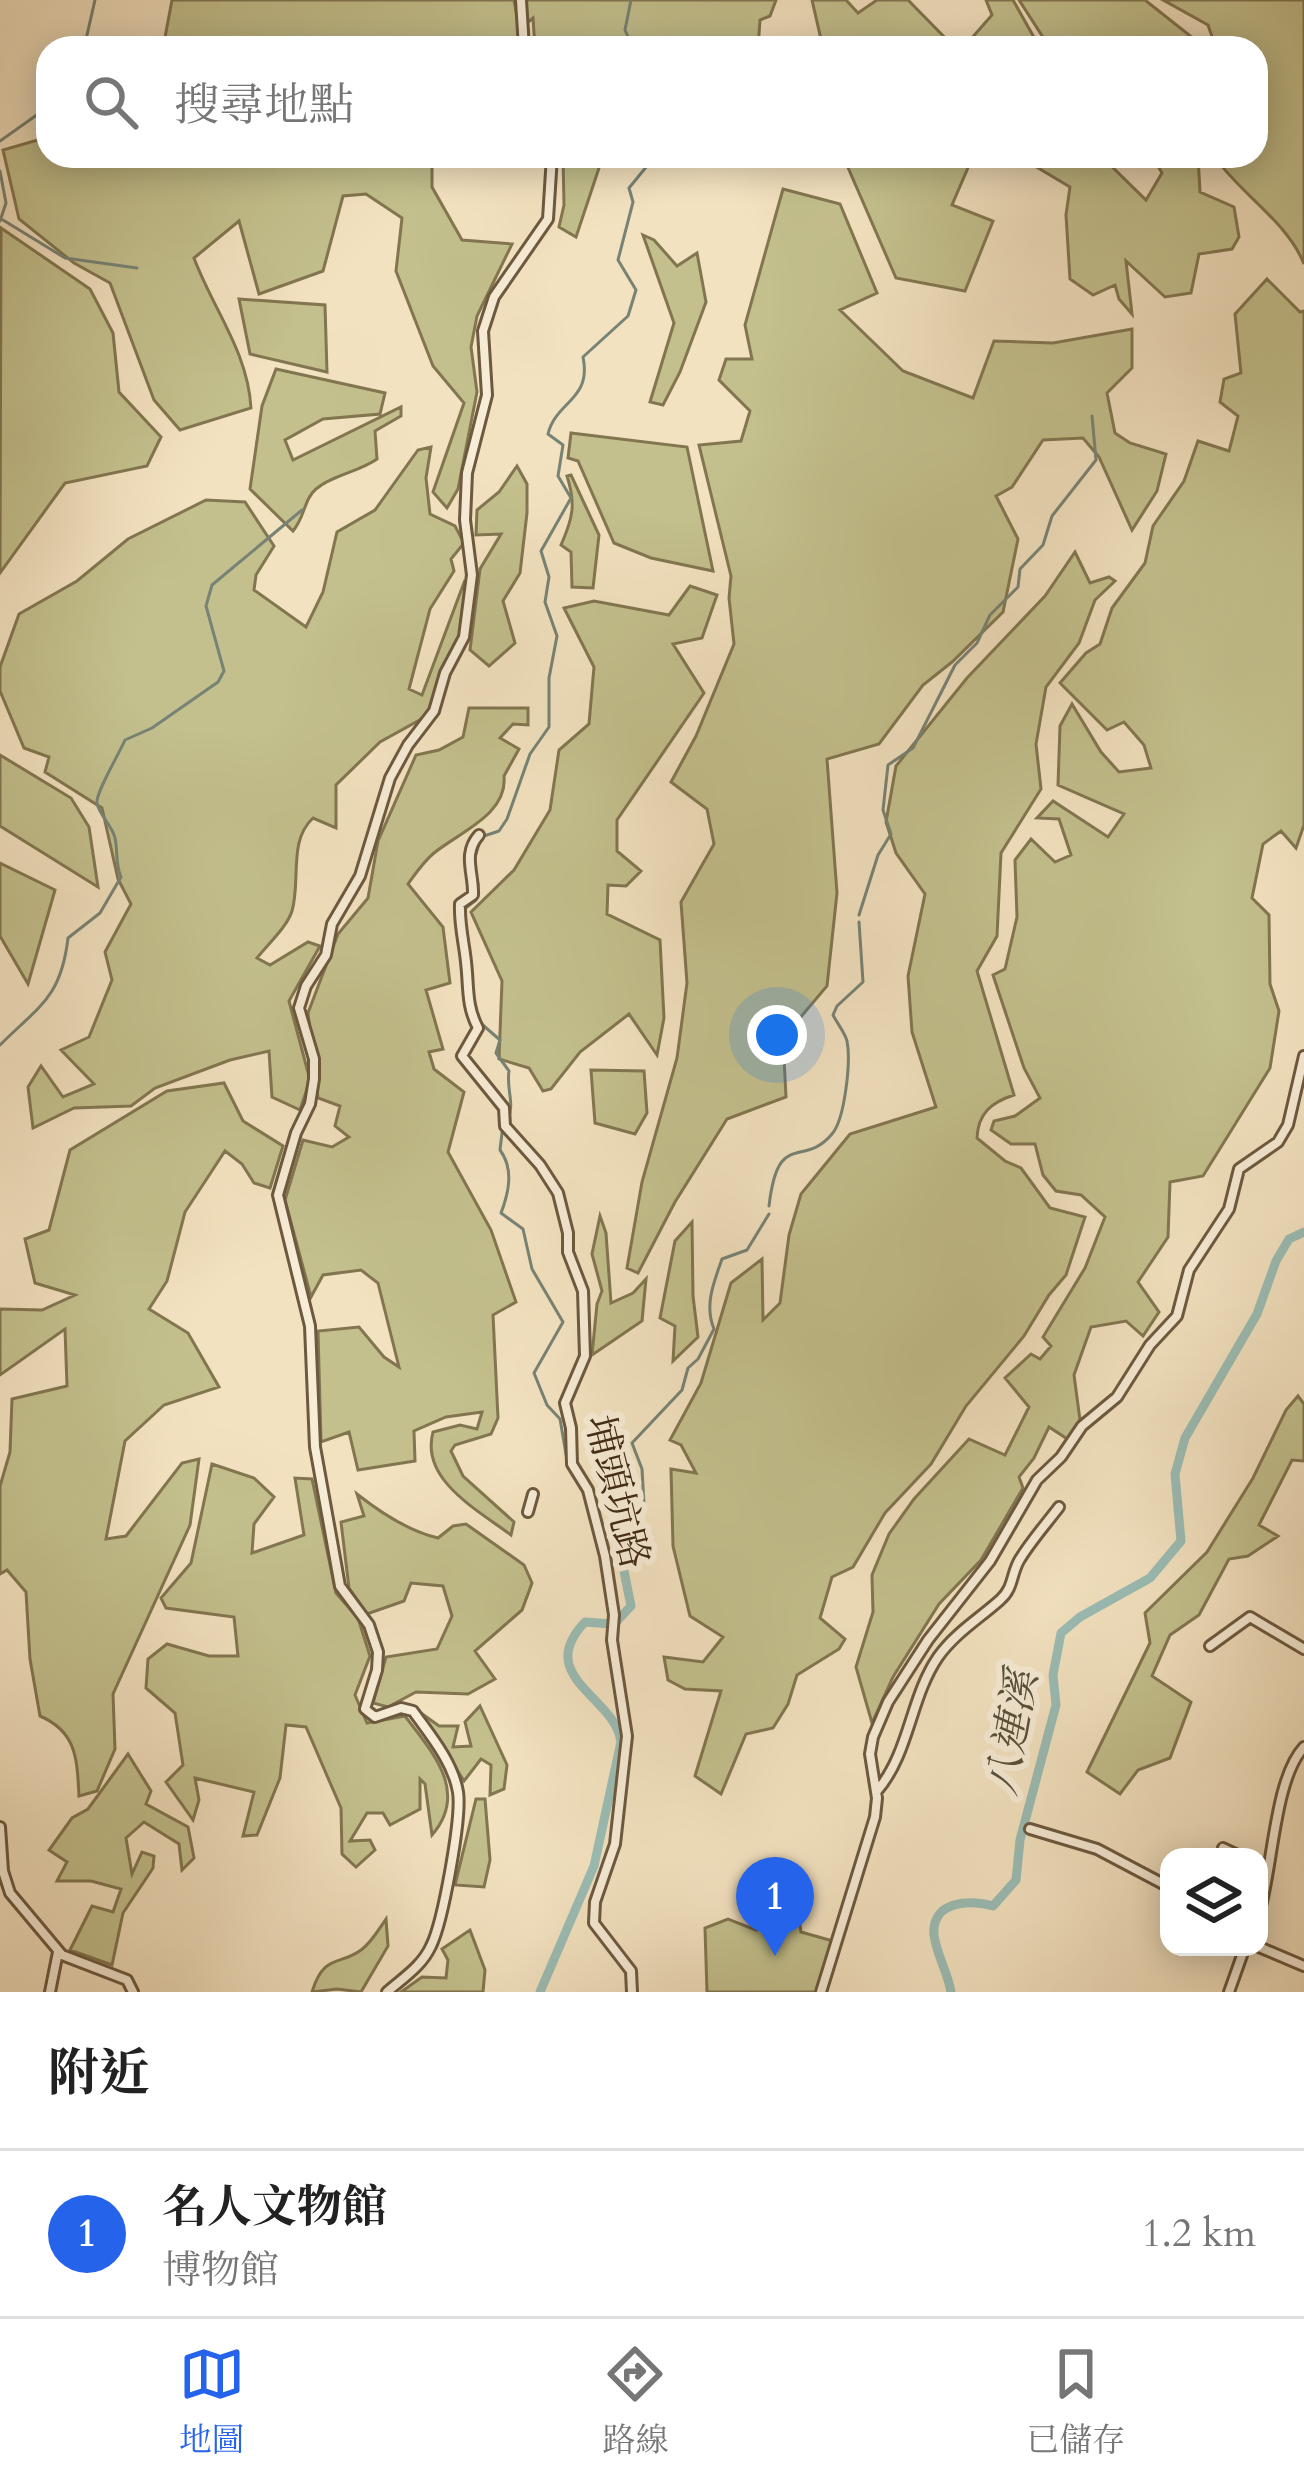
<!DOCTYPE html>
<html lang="zh-TW">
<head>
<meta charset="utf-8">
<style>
  :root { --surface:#fff; --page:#f2f2f2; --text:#222; --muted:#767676; --line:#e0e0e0; --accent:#2563eb }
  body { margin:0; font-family:Cardo,"Noto Serif TC",serif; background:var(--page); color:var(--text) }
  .controls { position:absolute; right:36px; bottom:36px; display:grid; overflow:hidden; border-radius:24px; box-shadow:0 6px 30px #0003 }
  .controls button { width:108px; height:108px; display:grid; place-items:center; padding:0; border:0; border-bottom:3px solid var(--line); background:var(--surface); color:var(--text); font:60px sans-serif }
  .you { position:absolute; left:777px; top:1035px; width:42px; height:42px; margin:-30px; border:9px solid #fff; border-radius:50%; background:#1a73e8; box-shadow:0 0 0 18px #1a73e833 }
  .badge { display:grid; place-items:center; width:78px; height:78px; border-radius:50%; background:var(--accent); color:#fff; font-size:39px; font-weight:700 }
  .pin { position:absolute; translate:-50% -99px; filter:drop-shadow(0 3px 6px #0008) }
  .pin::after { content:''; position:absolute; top:63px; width:42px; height:36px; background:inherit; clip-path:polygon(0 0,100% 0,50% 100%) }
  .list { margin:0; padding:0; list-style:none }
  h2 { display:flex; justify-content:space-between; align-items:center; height:156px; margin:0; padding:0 48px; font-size:51px }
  h2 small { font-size:39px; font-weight:400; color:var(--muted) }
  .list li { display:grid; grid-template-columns:78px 1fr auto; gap:36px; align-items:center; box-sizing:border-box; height:168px; padding:0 48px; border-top:3px solid var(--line) }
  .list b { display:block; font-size:45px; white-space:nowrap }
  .list p { margin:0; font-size:39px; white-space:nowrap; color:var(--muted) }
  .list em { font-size:39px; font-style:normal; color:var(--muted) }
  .icon { flex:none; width:66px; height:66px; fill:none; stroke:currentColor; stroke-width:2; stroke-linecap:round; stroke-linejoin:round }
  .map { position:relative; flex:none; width:1304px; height:1992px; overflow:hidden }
  .search { position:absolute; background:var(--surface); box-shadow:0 6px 30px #0003; left:36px; right:36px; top:36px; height:132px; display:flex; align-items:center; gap:30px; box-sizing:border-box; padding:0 42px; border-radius:36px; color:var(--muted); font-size:45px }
  .sheet { height:324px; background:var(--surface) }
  nav { display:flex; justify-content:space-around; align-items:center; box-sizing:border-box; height:168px; border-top:3px solid var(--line); background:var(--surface); font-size:33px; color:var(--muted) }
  nav a { display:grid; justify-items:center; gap:6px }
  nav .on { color:var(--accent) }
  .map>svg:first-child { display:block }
  .green { fill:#c3c08d; stroke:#827650; stroke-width:3 }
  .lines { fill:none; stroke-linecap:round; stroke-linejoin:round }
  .stream { stroke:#778375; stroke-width:3 }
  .river { stroke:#9bbdb5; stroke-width:9 }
  .minor-casing { stroke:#6d593f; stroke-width:14 }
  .minor { stroke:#f7ecd6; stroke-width:8 }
  .labels { text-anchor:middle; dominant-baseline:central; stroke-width:12; stroke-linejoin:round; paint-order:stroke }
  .street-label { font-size:39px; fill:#402b14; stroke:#f7ecd6 }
  .water-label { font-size:42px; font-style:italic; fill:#57503c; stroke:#f7ecd6 }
</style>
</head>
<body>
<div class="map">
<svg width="1304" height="1992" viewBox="0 0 1304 1992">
  <rect width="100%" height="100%" fill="#f3e2c0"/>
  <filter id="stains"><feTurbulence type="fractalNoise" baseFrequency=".00167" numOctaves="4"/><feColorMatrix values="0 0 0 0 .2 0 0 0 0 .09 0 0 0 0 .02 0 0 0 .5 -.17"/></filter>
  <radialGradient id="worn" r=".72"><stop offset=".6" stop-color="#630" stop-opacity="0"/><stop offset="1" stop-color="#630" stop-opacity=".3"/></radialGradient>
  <path class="green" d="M 172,0 L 514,0 L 523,48 L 163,48 Z
    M 524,0 L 776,0 L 770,16 L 760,20 L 758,48 L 535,48 L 533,18 L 527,23 Z
    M 812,0 L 846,0 L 858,13 L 877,0 L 908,0 L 955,48 L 823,48 Z
    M 986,0 L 1013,0 L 1040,48 L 963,48 L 992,15 Z
    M 1019,0 L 1145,0 L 1198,42 L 1199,48 L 1050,48 Z
    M 1163,0 L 1304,0 L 1304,264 C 1287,221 1240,194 1214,156 L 1256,156 L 1256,48 L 1216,48 L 1208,25 Z
    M 48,137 L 48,156 L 432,156 L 432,187 L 462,240 L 512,244 L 477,316 L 471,347 L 477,392 L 458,489 L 447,508 L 433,492 L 464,403 L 433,366 L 396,271 L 402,218 L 366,194 L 343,196 L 323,271 L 259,294 L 239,221 L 194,258 C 213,309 248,352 251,408 L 180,430 L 154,400 L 110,283 L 74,263 L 19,219 L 3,150 Z
    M 563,156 L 603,156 L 576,237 L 559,227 L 564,205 Z
    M 843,156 L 973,156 L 952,205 L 993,221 L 965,291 L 896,278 Z
    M 1039,156 L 1101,156 L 1146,200 L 1162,173 L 1152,156 L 1198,156 L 1200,192 L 1234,207 L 1239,237 L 1232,249 L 1199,254 L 1191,293 L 1165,297 L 1126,261 L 1132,314 L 1119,299 L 1115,285 L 1093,295 L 1070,279 L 1066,215 L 1070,187 L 1035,166 Z
    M 783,189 L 840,204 L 877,293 L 840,310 L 903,371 L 973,398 L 994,341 L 1053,343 L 1132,329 L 1132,368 L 1107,393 L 1115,433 L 1130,443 L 1166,454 L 1157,491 L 1132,530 L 1099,457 L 1083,438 L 1043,440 L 1012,487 L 996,496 L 1018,539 L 1003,612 L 952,662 L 923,685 L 879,744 L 827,759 L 837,893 L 827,986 L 783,1038 L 786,1097 L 727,1119 L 675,1202 L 638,1273 L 627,1268 L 642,1182 L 677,1058 L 687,983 L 681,902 L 714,844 L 707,809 L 671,782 L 696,736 L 734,644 L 729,598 L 731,576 L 699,445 L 741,441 L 750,411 L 719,380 L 726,359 L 752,359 L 745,325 Z
    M 1,228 L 90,289 L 113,333 L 119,392 L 161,437 L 147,466 L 65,483 L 0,573 Z
    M 643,235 L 654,240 L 677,266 L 697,253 L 706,302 L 680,372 L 663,405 L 650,402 L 674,323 Z
    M 1267,279 L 1300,312 L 1304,311 L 1304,825 L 1296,848 L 1281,831 L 1263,844 L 1252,898 L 1269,915 L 1270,984 L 1279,1011 L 1270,1068 L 1203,1176 L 1170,1182 L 1168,1237 L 1138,1282 L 1159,1312 L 1143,1336 L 1126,1321 L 1091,1327 L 1074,1375 L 1080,1420 L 1069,1440 L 1049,1427 L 1034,1458 L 1019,1477 L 1023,1488 L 981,1560 L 939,1604 L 893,1677 L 872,1723 L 856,1667 L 873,1612 L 872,1575 L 889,1534 L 914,1499 L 969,1439 L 1005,1455 L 1029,1407 L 1005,1378 L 1031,1354 L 1040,1359 L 1051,1346 L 1043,1337 L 1085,1268 L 1105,1217 L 1081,1195 L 1056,1191 L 1043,1175 L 1035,1144 L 1011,1144 L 991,1130 L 994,1121 L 1015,1116 L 1040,1098 L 1024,1068 L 993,975 L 1005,969 L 1017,917 L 1015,860 L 1031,839 L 1055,862 L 1071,855 L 1059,819 L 1037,818 L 1053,801 L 1108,837 L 1124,814 L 1058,785 L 1060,726 L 1072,704 L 1101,752 L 1119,772 L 1151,768 L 1144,745 L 1124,722 L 1107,730 L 1060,683 L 1086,653 L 1100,644 L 1112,608 L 1145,563 L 1153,526 L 1184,481 L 1198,441 L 1229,451 L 1238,416 L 1220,402 L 1224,379 L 1241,373 L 1235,314 Z
    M 239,299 L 325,305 L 327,372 L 250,354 Z
    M 276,369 L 385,393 L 380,414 L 323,419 L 285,440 L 293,460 L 401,407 L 401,416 L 375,431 L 377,459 C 359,472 332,475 316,489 C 304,499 305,517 293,531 L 250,489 L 262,406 Z
    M 571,433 L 687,447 L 713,571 L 651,558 L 614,543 L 578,461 L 568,458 Z
    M 431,447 L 426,478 L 430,514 L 455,526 L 464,543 L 451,559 L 454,571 L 430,609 L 409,689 L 422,695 L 465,580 L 463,641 L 432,707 L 425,717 L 380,742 L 336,785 L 336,828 L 313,818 C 288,841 301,880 292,911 C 287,927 268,944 257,958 L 270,965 L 308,942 L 320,946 L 289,1001 L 310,1080 L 300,1110 L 272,1097 L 269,1051 L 230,1060 L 155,1088 L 131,1106 L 74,1108 L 33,1128 L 28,1087 L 41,1066 L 63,1097 L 94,1084 L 61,1050 L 89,1037 L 112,980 L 105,952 L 131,904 L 118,879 L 102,808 L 45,772 L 49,757 L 24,748 L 0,691 L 0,667 L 19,614 L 77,581 L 128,539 L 206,500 L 245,502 L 274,546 L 256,575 L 254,590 L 306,627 L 323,592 L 337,532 L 375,510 L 418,450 Z
    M 517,466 L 527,484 L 527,513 L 520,573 L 503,601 L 515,643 L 489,666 L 470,650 L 480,569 L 501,534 L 476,535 L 477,510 L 499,492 Z
    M 571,475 L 599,535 L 593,588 L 572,587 L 571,552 L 561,545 C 573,518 576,504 567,476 Z
    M 1075,552 L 1090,583 L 1109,577 L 1115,581 L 1095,600 L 1079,643 L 1046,687 L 1036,744 L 1041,789 L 1001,853 L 997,936 L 977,971 L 1014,1095 C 992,1102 978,1113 977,1138 L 1005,1161 L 1021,1168 L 1050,1208 L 1085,1217 L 1066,1275 L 1049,1295 L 1024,1336 L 966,1406 L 931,1464 L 885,1513 L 853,1567 L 832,1577 L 820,1618 L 845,1639 L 839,1649 L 797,1675 L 788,1704 L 773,1728 L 746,1734 L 721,1794 L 695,1776 L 721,1691 L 685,1689 L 668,1680 L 664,1657 L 703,1662 L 723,1637 L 690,1616 L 673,1546 L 671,1469 L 696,1473 L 681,1445 L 670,1440 L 701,1383 L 731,1283 L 762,1259 L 763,1320 L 780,1303 L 789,1235 L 801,1194 L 850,1134 L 936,1107 L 912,1032 L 908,976 L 925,894 L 896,853 L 886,822 L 896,766 L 967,678 L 1045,596 Z
    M 690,586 L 717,595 L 702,638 L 673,644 L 704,693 L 617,820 L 617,851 L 641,871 L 626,886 L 608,885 L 607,914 L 660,940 L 664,1018 L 657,1055 L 629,1014 L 580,1052 L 551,1089 L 543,1091 L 529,1068 L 499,1059 L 502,981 L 471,912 L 514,870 L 550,810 L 559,750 L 589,724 L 594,667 L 564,608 L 594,601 L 669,615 Z
    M 469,708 L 528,708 L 528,725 L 513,724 L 500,738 L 519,749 L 504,776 C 508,814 460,832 434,853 C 424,861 416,873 408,884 L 443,927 L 450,983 L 426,990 L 443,1049 L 429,1052 L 434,1069 L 464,1092 L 448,1152 L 491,1230 L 516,1302 L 493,1315 L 498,1418 L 491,1434 L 455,1445 L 451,1451 L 463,1476 L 514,1522 L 511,1535 C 478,1510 420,1480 433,1432 L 460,1425 L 477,1429 L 482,1412 L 446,1417 L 414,1431 L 415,1461 L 358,1470 L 349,1432 L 321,1442 L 318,1331 L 359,1327 L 384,1357 L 399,1367 L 378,1283 L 361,1270 L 323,1275 L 311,1297 L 285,1200 L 303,1140 L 332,1147 L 349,1137 L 335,1126 L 340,1106 L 318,1098 L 308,1013 L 338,934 L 368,898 L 378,841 L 416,755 L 439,750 L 463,737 Z
    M 0,755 L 71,798 L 89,827 L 98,887 L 0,826 Z
    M 0,863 L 55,890 L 28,984 L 0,936 Z
    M 591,1070 L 644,1071 L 647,1113 L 635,1134 L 595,1123 Z
    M 224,1083 L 243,1121 L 283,1146 L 270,1188 L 254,1183 L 242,1164 L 225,1151 L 185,1212 L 167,1281 L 149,1309 L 188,1333 L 219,1387 L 164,1405 L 125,1441 L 106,1539 L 126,1536 L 182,1463 L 199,1459 L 190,1525 L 113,1694 L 115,1749 L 97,1791 L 79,1796 C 77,1759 77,1732 40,1716 L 30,1659 L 26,1592 L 7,1570 L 0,1574 L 0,1486 L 10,1452 L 12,1399 L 67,1386 L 65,1329 L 0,1375 L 0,1309 L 42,1310 L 75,1295 L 35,1283 L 25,1239 L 49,1230 L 70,1150 L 167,1091 Z
    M 600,1216 L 606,1233 L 611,1303 L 633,1293 L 646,1279 L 642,1321 L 592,1355 L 597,1304 L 602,1291 L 592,1254 Z
    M 692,1222 L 693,1296 L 698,1337 L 673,1361 L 675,1326 L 660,1318 L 675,1241 Z
    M 1298,1396 L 1304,1404 L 1304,1461 L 1292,1460 L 1259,1525 L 1278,1536 L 1248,1556 L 1229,1559 L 1199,1615 L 1170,1635 L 1152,1676 L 1191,1702 L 1170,1758 L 1138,1770 L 1120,1794 L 1087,1772 L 1150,1643 L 1145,1613 L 1207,1552 L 1253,1478 L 1286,1410 Z
    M 212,1464 L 254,1478 L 274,1497 L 254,1524 L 252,1553 L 304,1535 L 295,1478 L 312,1479 L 336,1593 L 358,1618 L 370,1656 L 355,1695 L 367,1723 L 405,1716 C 433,1753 469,1792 432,1835 L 425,1784 L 420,1779 L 420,1809 L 390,1825 L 383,1813 L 367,1813 L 350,1841 L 370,1840 L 375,1850 L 356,1867 L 342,1854 L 341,1808 L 306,1727 L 286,1725 L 280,1778 L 257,1835 L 243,1836 L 254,1792 L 195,1778 L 199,1800 L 193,1820 L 166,1782 L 183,1765 L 175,1713 L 146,1688 L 148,1659 L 167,1644 L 209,1656 L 238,1656 L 234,1617 L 166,1608 L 161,1598 L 191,1563 Z
    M 357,1494 C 381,1513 408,1531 438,1538 L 453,1526 L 466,1524 L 524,1565 L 532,1583 L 522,1610 L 475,1651 L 495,1679 L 468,1694 L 416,1692 L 388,1707 L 373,1703 L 386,1657 L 437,1649 L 452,1616 L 443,1586 L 411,1583 L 404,1601 L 367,1614 L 349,1588 L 341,1522 L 364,1516 Z
    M 480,1706 L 507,1765 L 504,1789 L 490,1795 L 491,1765 L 481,1759 L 464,1781 L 421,1713 L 439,1726 L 458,1726 L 453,1747 L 471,1746 L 465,1722 Z
    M 128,1754 L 151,1791 L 146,1804 L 188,1827 L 194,1858 L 182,1870 L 179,1844 L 144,1822 L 126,1838 L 132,1874 L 142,1852 L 154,1856 L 153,1868 L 123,1913 L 112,1965 L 70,1950 L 92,1906 L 113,1912 L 121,1889 L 91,1881 L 57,1881 L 67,1862 L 49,1850 L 72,1818 L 88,1809 Z
    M 476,1799 L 485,1799 L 490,1860 L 484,1887 L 455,1885 Z
    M 797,1905 L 801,1932 L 833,1941 L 817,1992 L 707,1992 L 705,1928 L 728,1919 L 756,1930 Z
    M 386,1919 L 388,1946 L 361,1992 L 337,1989 L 312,1992 C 324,1953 340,1966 361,1950 C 371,1943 379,1929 386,1919 Z
    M 470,1930 L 485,1970 L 483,1992 L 401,1992 L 422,1977 L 446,1978 L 448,1960 L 442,1949 Z"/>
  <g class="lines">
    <path class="stream" d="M 631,0 L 625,30 L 633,48
      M 84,48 L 95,0
      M 0,141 L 48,107
      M 0,171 L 6,203 L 0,221
      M 3,220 L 65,258 L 137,268
      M 473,864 L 481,837 L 499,831 L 507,819 L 530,754 L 549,727 L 549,678 L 557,636 L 545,602 L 549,577 L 541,551 L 571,498 L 558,476 L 563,445 L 548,434 C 556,401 592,400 583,357 L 628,316 L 636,290 L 618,260 L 633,202 L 629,188 L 647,166 L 647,156
      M 463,910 L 476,900 L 478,884 L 475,873
      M 859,915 L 878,855 L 891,834 L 883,810 L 888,765 L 913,748 L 955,665 L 977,643 L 990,615 L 1018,587 L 1020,569 L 1043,545 L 1052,516 L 1096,460 L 1092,416
      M 465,925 L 471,975
      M 477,1020 L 500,1040 L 496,1053 L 509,1071 C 506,1089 515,1103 508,1119
      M 0,1045 C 39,1006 61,998 68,938 L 100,913 L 121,877 C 115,863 118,852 115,838 C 112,825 99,815 97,803 C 95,794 120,752 125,740 L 152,728 L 218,682 L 224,671 L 206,606 L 212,585 L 302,510
      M 502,1133 L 500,1150 C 514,1169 509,1192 501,1213 L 523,1229 L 532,1269 L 563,1322 L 534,1373 L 547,1405 L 560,1419 L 567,1460 L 587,1499
      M 769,1206 C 778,1128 803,1169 832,1134 C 845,1119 851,1061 847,1041 C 845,1033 837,1023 833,1015 L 837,1006 L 863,982 L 859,922
      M 607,1549 L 620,1560
      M 622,1561 C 614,1532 623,1523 644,1504 L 642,1469 L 632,1443 L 682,1390 L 688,1368 L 698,1359 L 714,1329 C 704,1305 714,1282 722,1259 L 747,1250 L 769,1214"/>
    <path class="river" d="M 617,1621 L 631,1606 L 622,1561
      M 540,1992 L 594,1866 L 621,1742 C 615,1696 533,1677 585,1622 L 612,1624
      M 951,1992 C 948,1973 936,1953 934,1935 C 931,1900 970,1900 993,1906 L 1016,1880 L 1020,1840 L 1056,1705 L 1053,1675 L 1061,1633 L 1080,1617 L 1150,1578 L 1181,1541 L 1175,1474 L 1185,1438 L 1257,1314 L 1276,1261 L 1289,1239 L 1304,1232"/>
    <defs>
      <path id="minor" d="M 521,0 L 524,48
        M 479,835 C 462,854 474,873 473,895 L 460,904 C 459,924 464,942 466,962 C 469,987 466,1005 478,1028 L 462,1056 L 504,1108 L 505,1126 L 540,1165 L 558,1193 L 568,1233 L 568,1252 L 583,1291 L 585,1356 L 565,1403 L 571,1428 L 572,1464 L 588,1490 L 605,1556 L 614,1615 L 612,1640 L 627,1736 L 615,1844 L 595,1902 L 594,1923 L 631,1971 L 632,1992
        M 528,1512 L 533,1494
        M 1210,1646 L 1250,1617 L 1304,1649
        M 877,1791 C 910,1752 910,1698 938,1657 C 955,1633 980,1618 1000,1600 C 1014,1588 1011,1573 1020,1559 C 1031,1541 1046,1524 1059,1507
        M 0,1827 L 3,1871 L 10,1893 L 62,1955 L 127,1980 L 133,1992
        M 1030,1829 L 1097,1849 L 1169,1887
        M 1223,1848 L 1242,1857
        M 1259,1913 C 1273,1869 1274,1779 1304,1747
        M 1259,1947 L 1304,1966
        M 50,1992 L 58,1952
        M 387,1992 C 403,1978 422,1966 431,1946 C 443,1922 462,1817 458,1792 C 453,1762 430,1735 413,1711 L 401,1708 L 375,1717 L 365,1709 L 377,1670 L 378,1652 L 369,1625 L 340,1586 L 315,1447 L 310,1326 L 278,1195 L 296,1133 L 310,1104 L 314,1079 L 314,1059 L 299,1008 L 306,986 L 326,955 L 332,924 L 360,876 L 390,778 L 408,745 L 434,711 L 445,673 L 464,637 L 472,575 L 465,520 L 467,473 L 487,395 L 483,331 L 494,297 L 548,219 L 552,156
        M 821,1992 L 875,1817 L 877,1798 L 870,1754 L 873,1737 L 888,1702 L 928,1640 L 990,1561 L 1037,1480 L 1061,1457 L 1082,1426 L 1117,1397 L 1150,1345 L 1177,1316 L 1189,1270 L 1229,1209 L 1239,1169 L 1278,1142 L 1288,1125 L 1304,1056
        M 1229,1992 L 1245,1947"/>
    </defs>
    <use href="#minor" class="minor-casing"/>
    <use href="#minor" class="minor"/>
  </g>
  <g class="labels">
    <g class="street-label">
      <text transform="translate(617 1492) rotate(76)">埔頭坑路</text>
    </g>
    <g class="water-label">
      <text transform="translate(1012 1733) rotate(-80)">八連溪</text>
    </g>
  </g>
  <rect width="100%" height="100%" filter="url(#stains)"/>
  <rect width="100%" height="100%" fill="url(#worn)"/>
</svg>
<div class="controls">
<button><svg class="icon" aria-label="layers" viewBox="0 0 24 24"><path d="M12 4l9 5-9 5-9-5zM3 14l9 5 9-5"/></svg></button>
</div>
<div class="you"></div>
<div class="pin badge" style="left:775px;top:1956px">1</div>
<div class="search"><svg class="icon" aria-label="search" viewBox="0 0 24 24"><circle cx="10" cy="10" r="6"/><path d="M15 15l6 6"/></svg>搜尋地點</div>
</div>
<section class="sheet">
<h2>附近<small></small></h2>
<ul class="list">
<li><span class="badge">1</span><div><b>名人文物館</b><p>博物館</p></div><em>1.2 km</em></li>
</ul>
</section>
<nav>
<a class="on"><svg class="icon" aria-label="map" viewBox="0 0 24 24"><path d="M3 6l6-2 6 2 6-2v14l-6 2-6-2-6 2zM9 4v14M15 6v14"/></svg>地圖</a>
<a><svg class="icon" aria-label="directions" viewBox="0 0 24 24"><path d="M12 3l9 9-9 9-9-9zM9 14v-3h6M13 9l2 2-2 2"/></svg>路線</a>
<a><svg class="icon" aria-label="saved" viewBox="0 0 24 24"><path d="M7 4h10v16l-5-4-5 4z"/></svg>已儲存</a>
</nav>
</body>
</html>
